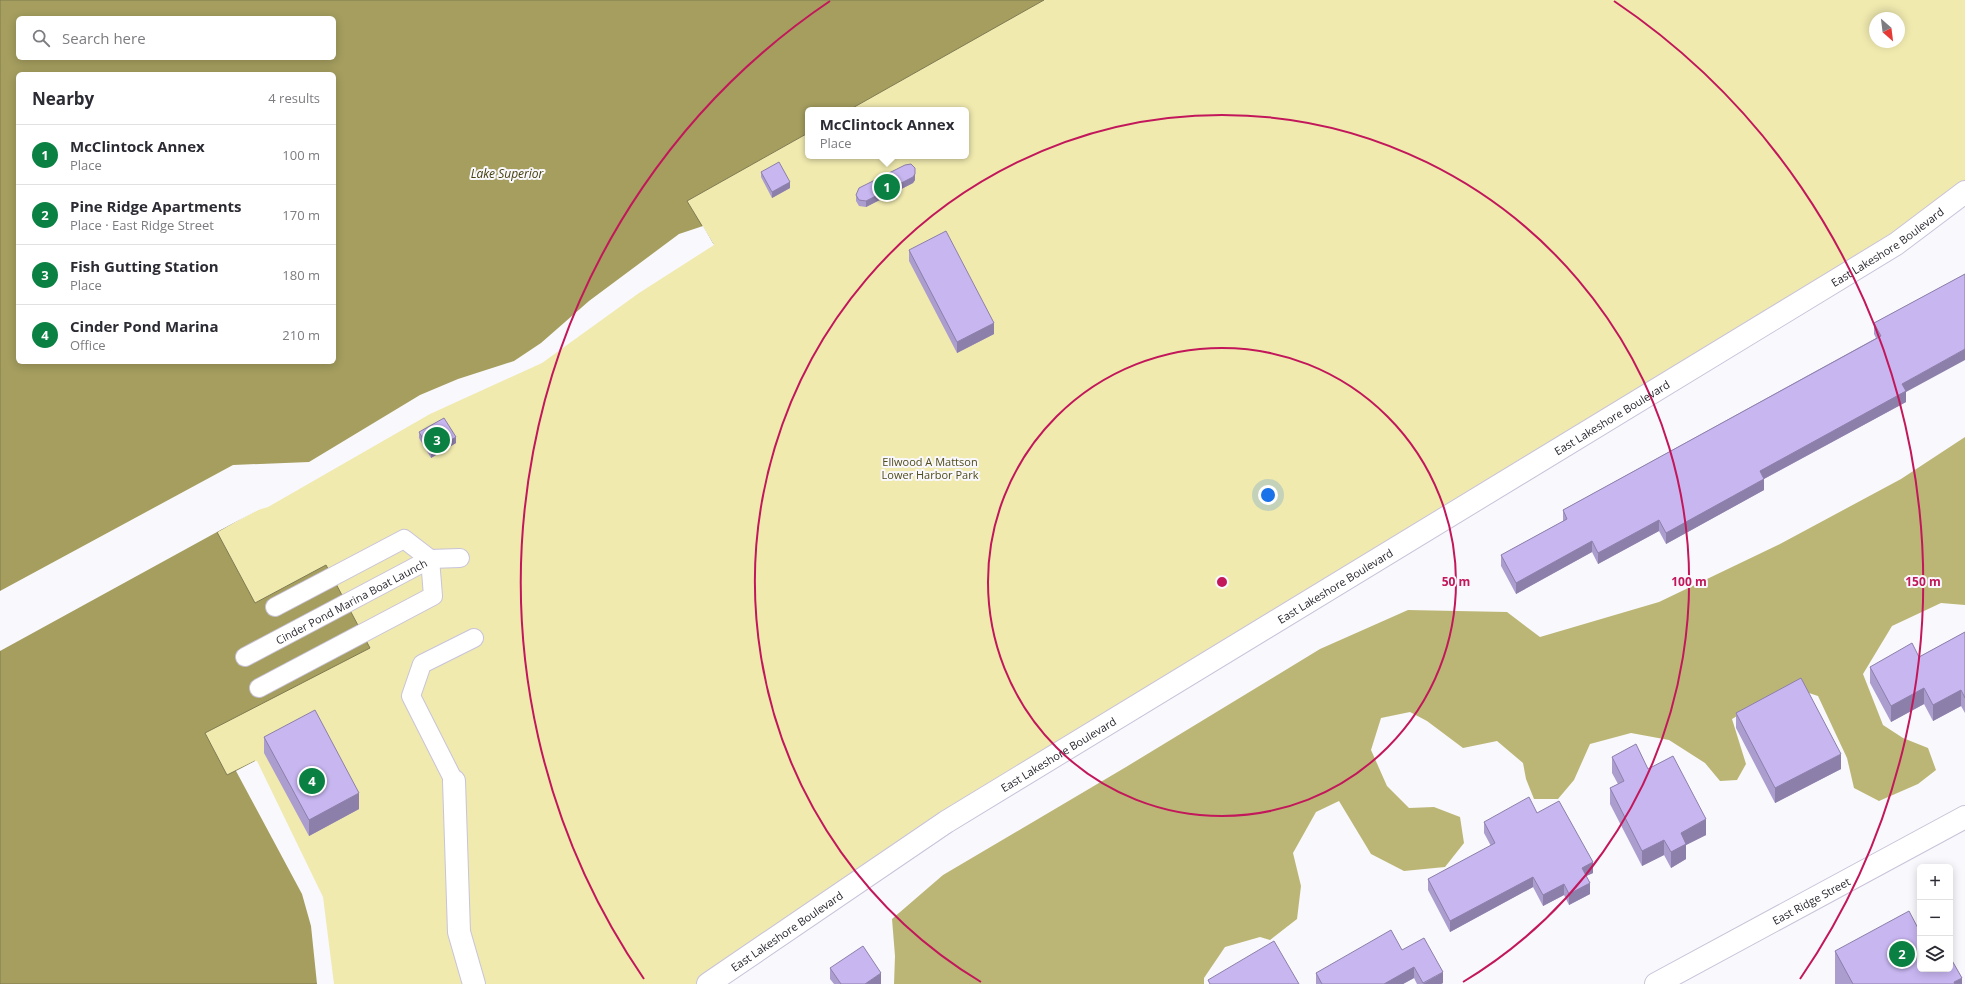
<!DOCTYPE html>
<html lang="en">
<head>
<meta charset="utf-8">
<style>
  :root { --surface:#fff; --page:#f2f2f3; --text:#2b2b33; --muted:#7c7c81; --line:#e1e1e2; --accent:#0b8043 }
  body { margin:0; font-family:"Open Sans",sans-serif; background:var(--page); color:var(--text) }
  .controls { position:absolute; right:12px; bottom:12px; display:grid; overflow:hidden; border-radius:6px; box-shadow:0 2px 10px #0003 }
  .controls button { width:36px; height:36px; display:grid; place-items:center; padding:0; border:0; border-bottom:1px solid var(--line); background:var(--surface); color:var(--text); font:20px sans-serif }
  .compass { position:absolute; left:1869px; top:12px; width:36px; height:36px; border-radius:50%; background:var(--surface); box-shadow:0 2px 10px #0003; rotate:152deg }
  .you { position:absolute; left:1268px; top:495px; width:14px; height:14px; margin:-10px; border:3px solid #fff; border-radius:50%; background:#1a73e8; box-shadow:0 0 0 6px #1a73e833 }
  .badge { display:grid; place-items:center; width:26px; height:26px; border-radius:50%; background:var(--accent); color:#fff; font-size:13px; font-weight:700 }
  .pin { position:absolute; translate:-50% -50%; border:2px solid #fff; box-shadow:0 1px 4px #0006 }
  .popup { position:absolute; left:805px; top:107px; width:164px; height:52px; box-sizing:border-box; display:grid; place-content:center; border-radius:6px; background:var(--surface); filter:drop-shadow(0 1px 3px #0005); font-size:13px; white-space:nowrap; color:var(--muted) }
  .popup b { font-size:15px; color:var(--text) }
  .popup::after { content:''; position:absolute; left:50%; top:100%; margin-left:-8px; border:8px solid transparent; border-top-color:var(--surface) }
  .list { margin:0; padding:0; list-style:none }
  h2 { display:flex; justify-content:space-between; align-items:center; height:52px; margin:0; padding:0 16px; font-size:17px }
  h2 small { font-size:13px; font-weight:400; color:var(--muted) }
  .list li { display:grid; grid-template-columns:26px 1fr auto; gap:12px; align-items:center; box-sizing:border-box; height:60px; padding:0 16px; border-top:1px solid var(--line) }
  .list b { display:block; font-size:15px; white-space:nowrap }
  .list p { margin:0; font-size:13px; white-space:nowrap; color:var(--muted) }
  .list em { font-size:13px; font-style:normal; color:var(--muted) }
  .icon { flex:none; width:22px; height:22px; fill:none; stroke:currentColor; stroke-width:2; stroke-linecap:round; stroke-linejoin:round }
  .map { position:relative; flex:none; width:1965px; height:984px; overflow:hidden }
  .search { position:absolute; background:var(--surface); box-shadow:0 2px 10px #0003; left:16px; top:16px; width:320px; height:44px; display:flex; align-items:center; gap:10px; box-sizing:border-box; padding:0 14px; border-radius:6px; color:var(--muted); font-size:15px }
  .panel { position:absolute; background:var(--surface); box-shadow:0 2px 10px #0003; left:16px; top:72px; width:320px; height:292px; border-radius:6px }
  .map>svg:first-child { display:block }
  .green { fill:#f0eaaf; fill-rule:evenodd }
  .forest { fill:#bcb676 }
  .water { fill:#a59e5f; stroke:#807b51; fill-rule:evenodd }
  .pier { fill:#f9f8fd }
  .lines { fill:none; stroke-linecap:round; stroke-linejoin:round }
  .service-casing { stroke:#c9c3d9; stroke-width:20 }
  .tertiary-casing { stroke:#c9c3d9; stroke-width:24 }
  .service { stroke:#fff; stroke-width:18 }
  .tertiary { stroke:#fff; stroke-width:22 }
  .wall { fill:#ac9dcf }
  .shaded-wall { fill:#8c7fa9 }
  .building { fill:#c8b6f1; stroke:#8c7fa9 }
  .ring { fill:none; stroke:#c2185b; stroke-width:2 }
  .labels { text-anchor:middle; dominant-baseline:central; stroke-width:4; stroke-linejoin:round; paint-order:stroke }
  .street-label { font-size:11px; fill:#2b2931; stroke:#f9f8fd }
  .park-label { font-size:11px; fill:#504b1a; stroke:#f9f8fd }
  .water-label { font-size:12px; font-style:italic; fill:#46400e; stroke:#f9f8fd }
  .centre { fill:#c2185b; stroke:#f9f8fd; stroke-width:2 }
  .ring-label { font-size:12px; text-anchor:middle; font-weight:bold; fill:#c2185b; stroke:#f9f8fd; stroke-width:4; stroke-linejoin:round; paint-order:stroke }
</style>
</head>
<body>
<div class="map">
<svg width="1965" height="984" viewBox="0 0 1965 984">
  <rect width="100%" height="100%" fill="#f9f8fd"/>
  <path class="green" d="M 1044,0 L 1965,0 L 1965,192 L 946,822 L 708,984 L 332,984 L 255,761 L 227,775 L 205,733 L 369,647 L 326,565 L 255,603 L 217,532 L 258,510 L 638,292 L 713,244 L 687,201 L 808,133 L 808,156 L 966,156 L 966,110 L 849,110 ZM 1875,18 L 1899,18 L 1899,42 L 1875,42 Z"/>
  <path class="forest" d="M 1965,437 L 1965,605 L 1941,603 L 1892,626 L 1863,674 L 1883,725 L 1903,738 L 1928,748 L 1936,770 L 1918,784 L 1879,801 L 1854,788 L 1847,758 L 1818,696 L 1788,686 L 1732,719 L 1746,764 L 1737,780 L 1720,781 L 1705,763 L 1669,740 L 1631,733 L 1590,744 L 1574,780 L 1558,799 L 1534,799 L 1526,779 L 1523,763 L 1497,741 L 1463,748 L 1427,721 L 1410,712 L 1381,718 L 1371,750 L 1387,786 L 1409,808 L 1434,807 L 1460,817 L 1464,843 L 1445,867 L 1404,871 L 1371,854 L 1339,801 L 1316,812 L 1293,853 L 1301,886 L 1297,919 L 1270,940 L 1260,937 L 1225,947 L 1204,978 L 1204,984 L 894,984 L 895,956 L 892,919 L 943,875 L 1126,767 L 1320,649 L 1408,610 L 1507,612 L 1540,637 L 1659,602 L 1780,544 L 1901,479 Z"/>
  <path class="water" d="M 0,0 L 1044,0 L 849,110 L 808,110 L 808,133 L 687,201 L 713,244 L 638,292 L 217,532 L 255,603 L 326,565 L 370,648 L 205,733 L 227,775 L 255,761 L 321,898 L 332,984 L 0,984 ZM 18,18 L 334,18 L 334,58 L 18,58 ZM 18,74 L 334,74 L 334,362 L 18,362 Z"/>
  <path class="pier" d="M 703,226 L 714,245 L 639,293 L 542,363 L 430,414 L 268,507 L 258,510 L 217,532 L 0,651 L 0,591 L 233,465 L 309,462 L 420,395 L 458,379 L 514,361 L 541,343 L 589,301 L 679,234 Z
    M 255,761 L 257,761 L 323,897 L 334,984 L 317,984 L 311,926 L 302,894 L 236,771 Z"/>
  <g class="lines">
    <defs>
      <g id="service">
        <path id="s1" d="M 245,657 L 430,559 L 460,558"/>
        <path d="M 259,688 L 433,596 L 430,559 L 404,539 L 275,607"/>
        <path d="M 454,781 L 411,696 L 422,664 L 474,638"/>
      </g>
      <g id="tertiary">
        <path d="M 454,781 L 459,932 L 474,984"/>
        <path id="s2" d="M 708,984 L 946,822 L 1896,244 L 1965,192"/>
        <path id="s3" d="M 1656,984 L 1965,817"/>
      </g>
    </defs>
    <use href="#service" class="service-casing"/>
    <use href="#tertiary" class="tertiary-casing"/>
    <use href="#service" class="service"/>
    <use href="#tertiary" class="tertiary"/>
  </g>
  <path class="wall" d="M 915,168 L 915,180 L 913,183 L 866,207 L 859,206 L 856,201 L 856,195 Z
    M 761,172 L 790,188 L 772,198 L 761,177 Z
    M 909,250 L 994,334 L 957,353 L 909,261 Z
    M 1965,274 L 1906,392 L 1906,402 L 1764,479 L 1764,490 L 1666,544 L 1659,531 L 1598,564 L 1592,552 L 1516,594 L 1501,566 L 1501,555 L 1563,521 L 1563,510 L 1876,338 L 1874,334 L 1874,323 Z
    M 419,432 L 456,443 L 431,458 L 419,438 Z
    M 1965,632 L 1965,713 L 1961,706 L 1933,721 L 1924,704 L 1891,722 L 1870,683 L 1870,667 L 1919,657 Z
    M 1736,713 L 1841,769 L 1775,803 L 1736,728 Z
    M 264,737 L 359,809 L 309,836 L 264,753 Z
    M 1612,757 L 1648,769 L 1706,835 L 1686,845 L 1686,859 L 1671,868 L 1664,855 L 1642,866 L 1610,804 L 1610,788 L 1618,784 L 1612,773 Z
    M 1537,813 L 1593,873 L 1586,876 L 1590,894 L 1569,905 L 1564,895 L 1543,906 L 1533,887 L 1450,932 L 1428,890 L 1428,879 L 1491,846 L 1484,833 L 1484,822 Z
    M 1402,950 L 1443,983 L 1441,984 L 1417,984 L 1414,978 L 1403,984 L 1316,984 L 1316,973 Z
    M 1835,951 L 1920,969 L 1962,984 L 1835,984 Z
    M 830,968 L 881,984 L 834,984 L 830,979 Z"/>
  <path class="shaded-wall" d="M 915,174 L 915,180 L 913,183 L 866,207 L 866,201 Z
    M 790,182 L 790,188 L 772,198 L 772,192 Z
    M 994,323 L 994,334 L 957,353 L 957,342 Z
    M 1965,349 L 1965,360 L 1906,392 L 1906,402 L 1760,481 L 1760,471 L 1902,384 Z
    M 456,437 L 456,443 L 431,458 L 431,452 Z
    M 1764,479 L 1764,490 L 1666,544 L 1666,533 Z
    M 1659,520 L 1659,531 L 1598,564 L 1598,553 Z
    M 1592,541 L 1592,552 L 1516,594 L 1516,583 Z
    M 1924,688 L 1924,704 L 1891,722 L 1891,706 Z
    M 1961,690 L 1961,706 L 1933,721 L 1933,705 Z
    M 1841,754 L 1841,769 L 1775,803 L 1775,788 Z
    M 359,793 L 359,809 L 309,836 L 309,820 Z
    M 1706,819 L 1706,835 L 1686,845 L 1686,859 L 1671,868 L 1671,852 L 1681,833 Z
    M 1664,840 L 1664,855 L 1642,866 L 1642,851 Z
    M 1593,862 L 1593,873 L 1582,878 L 1582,868 Z
    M 1533,877 L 1533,887 L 1450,932 L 1450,921 Z
    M 1590,883 L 1590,894 L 1569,905 L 1569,894 Z
    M 1564,884 L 1564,895 L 1543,906 L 1543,895 Z
    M 1414,967 L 1414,978 L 1403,984 L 1384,984 Z
    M 1443,972 L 1443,983 L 1441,984 L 1423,984 Z
    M 881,973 L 881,984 L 865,984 Z
    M 1962,978 L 1962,984 L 1954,984 L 1954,982 Z"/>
  <path class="building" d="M 779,162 L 790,182 L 772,192 L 761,172 Z
    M 911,164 L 915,168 L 915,174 L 913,177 L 866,201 L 859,200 L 856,195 L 859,188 L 905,165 Z
    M 946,231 L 994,323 L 957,342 L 909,250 Z
    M 1965,274 L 1965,349 L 1902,384 L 1906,391 L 1760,471 L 1764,479 L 1666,533 L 1659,520 L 1598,553 L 1592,541 L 1516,583 L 1501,555 L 1567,519 L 1563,510 L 1881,336 L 1874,323 Z
    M 444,418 L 456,437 L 431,452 L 419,432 Z
    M 1965,632 L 1965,698 L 1961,690 L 1933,705 L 1924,688 L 1891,706 L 1870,667 L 1912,643 L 1919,657 Z
    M 1801,678 L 1841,754 L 1775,788 L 1736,713 Z
    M 315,710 L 359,793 L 309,820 L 264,737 Z
    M 1636,744 L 1648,769 L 1673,756 L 1706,819 L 1681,833 L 1686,844 L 1671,852 L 1664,840 L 1642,851 L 1610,788 L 1624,781 L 1612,757 Z
    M 1529,797 L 1537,813 L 1559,801 L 1593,862 L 1582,868 L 1590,883 L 1569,894 L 1564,884 L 1543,895 L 1533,877 L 1450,921 L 1428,879 L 1495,843 L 1484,822 Z
    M 1909,911 L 1920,932 L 1920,969 L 1950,969 L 1950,957 L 1962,978 L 1954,982 L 1955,984 L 1853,984 L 1835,951 Z
    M 1391,930 L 1402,950 L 1424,938 L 1443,972 L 1423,983 L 1414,967 L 1384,984 L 1322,984 L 1316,973 Z
    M 1274,941 L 1299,984 L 1210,984 L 1208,980 Z
    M 863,946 L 881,973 L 865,984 L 841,984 L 830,968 Z"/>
  <g class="ring">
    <circle cx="1222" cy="582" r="234"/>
    <path d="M981 982A467 467 0 1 1 1463 982"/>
    <path d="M644 979A701 701 0 0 1 830 1M1614 1A701 701 0 0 1 1800 979"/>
  </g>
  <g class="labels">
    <g class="street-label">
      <text stroke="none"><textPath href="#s2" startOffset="1391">East Lakeshore Boulevard</textPath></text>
      <text stroke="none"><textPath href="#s2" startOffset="1067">East Lakeshore Boulevard</textPath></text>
      <text stroke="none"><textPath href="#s2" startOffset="743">East Lakeshore Boulevard</textPath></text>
      <text stroke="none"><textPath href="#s1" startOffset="120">Cinder Pond Marina Boat Launch</textPath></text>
      <text stroke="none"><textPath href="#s2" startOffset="419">East Lakeshore Boulevard</textPath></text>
      <text stroke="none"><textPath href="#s3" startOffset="176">East Ridge Street</textPath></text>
      <text stroke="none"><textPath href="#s2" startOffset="95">East Lakeshore Boulevard</textPath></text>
    </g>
    <g class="park-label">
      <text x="930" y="461">Ellwood A Mattson<tspan x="930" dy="13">Lower Harbor Park</tspan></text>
    </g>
    <g class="water-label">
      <text x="507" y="173">Lake Superior</text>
    </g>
  </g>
  <circle cx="1222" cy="582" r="6" class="centre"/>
  <g class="ring-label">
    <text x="1456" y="586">50 m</text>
    <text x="1689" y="586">100 m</text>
    <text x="1923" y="586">150 m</text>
  </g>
</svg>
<div class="controls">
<button>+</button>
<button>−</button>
<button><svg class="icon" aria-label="layers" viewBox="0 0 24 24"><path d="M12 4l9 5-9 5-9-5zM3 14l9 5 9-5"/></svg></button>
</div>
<svg class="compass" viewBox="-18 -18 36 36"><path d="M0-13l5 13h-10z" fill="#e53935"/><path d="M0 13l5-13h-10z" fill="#7c7c81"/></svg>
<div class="you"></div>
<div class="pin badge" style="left:887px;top:187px">1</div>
<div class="popup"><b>McClintock Annex</b>Place</div>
<div class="pin badge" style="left:1902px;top:954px">2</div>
<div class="pin badge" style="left:437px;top:440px">3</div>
<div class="pin badge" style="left:312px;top:781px">4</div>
<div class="search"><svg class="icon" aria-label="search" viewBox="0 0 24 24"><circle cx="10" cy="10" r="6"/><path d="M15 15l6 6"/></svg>Search here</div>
<section class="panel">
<h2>Nearby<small>4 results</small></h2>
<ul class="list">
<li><span class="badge">1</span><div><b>McClintock Annex</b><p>Place</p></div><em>100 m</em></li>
<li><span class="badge">2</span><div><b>Pine Ridge Apartments</b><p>Place · East Ridge Street</p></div><em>170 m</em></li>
<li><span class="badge">3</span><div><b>Fish Gutting Station</b><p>Place</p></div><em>180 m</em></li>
<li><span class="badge">4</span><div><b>Cinder Pond Marina</b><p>Office</p></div><em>210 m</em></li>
</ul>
</section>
</div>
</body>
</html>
